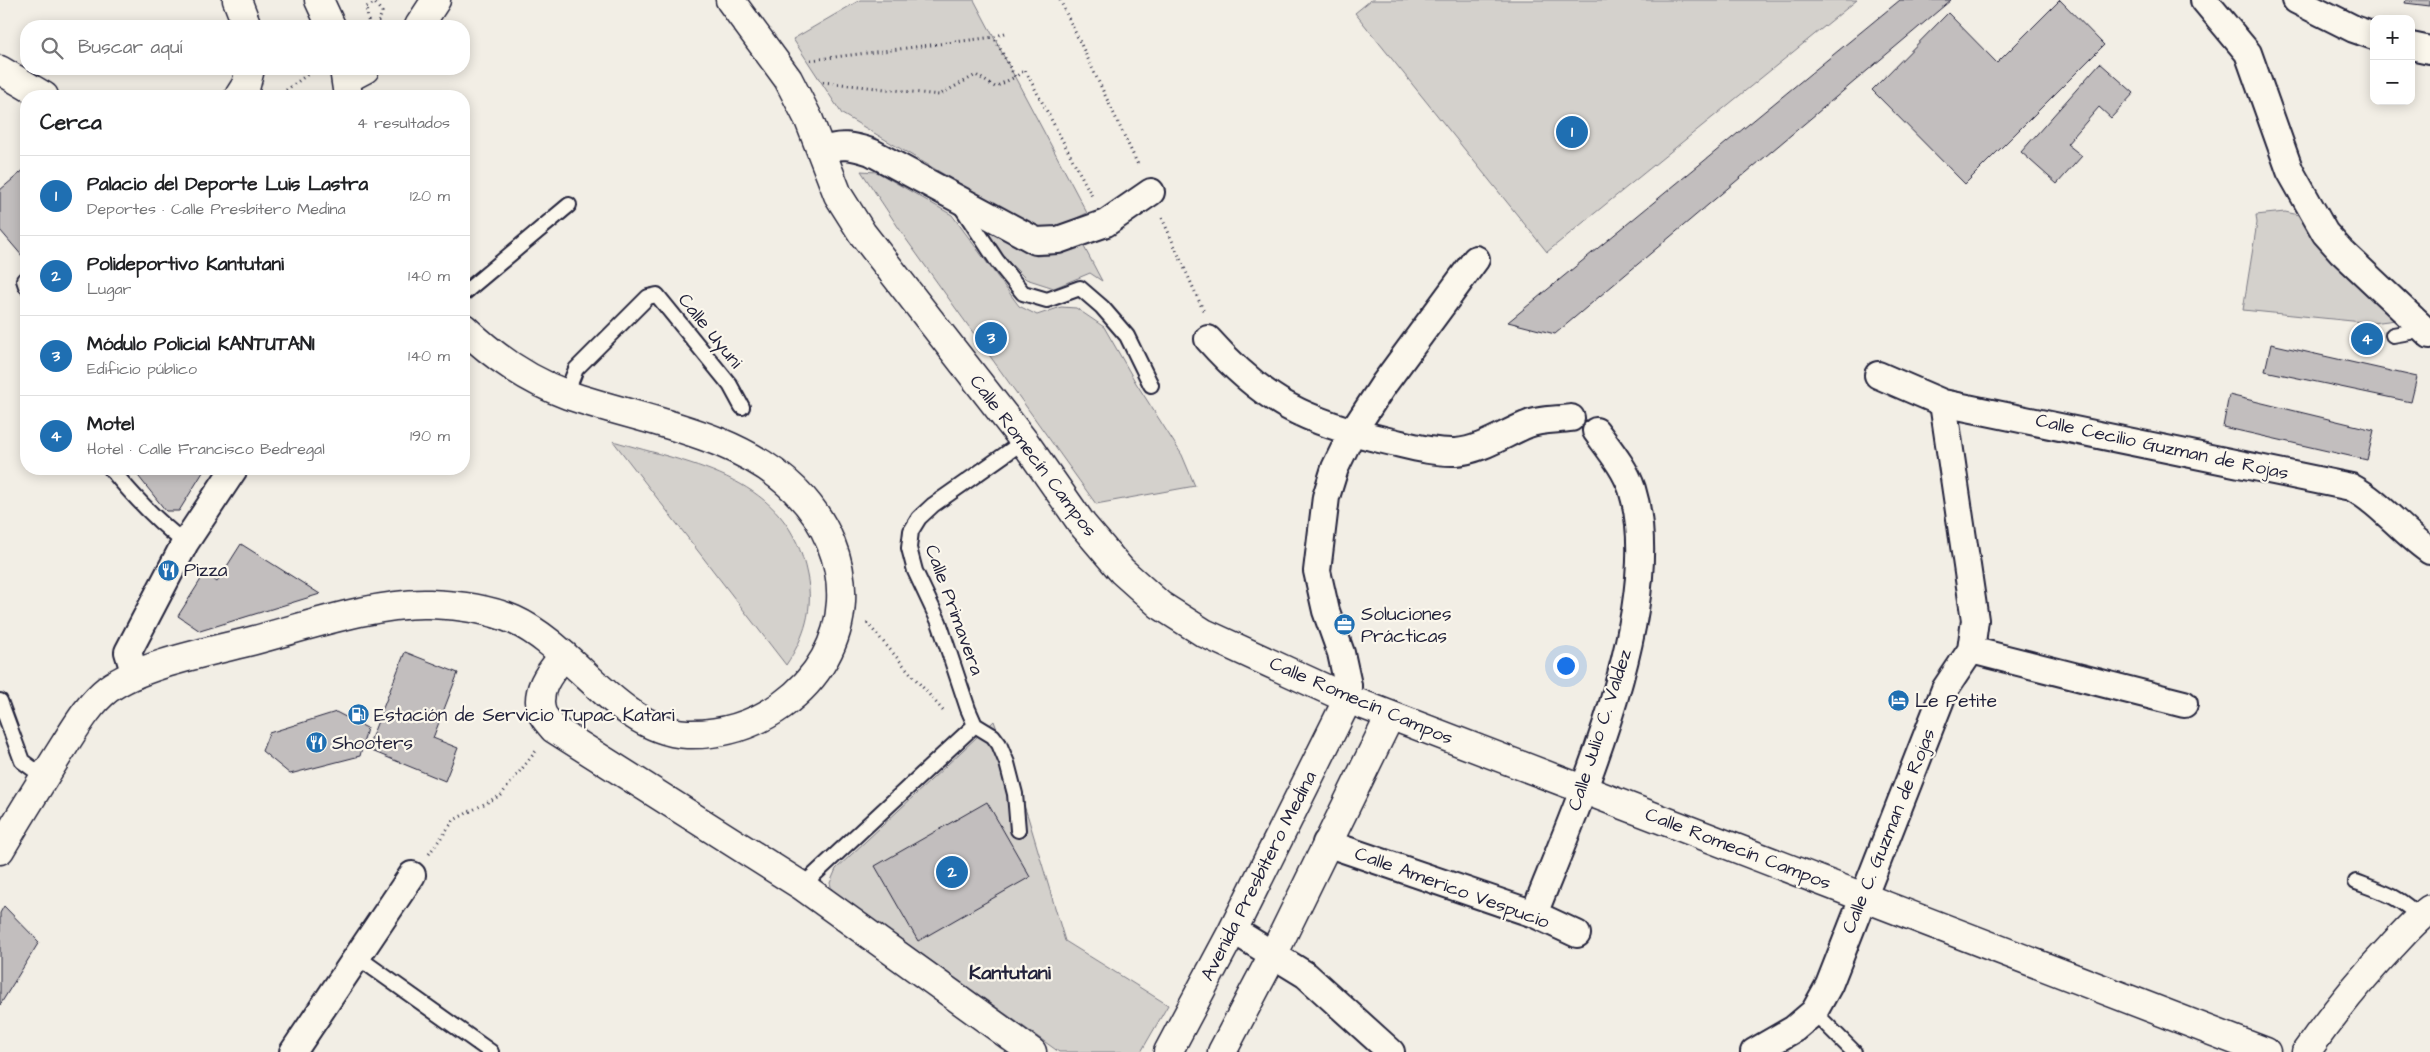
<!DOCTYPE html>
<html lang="es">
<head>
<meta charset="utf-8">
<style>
  :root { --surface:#fff; --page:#f2f2f2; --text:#202124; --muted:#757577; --line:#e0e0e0; --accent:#1f6fb2 }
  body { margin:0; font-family:"Architects Daughter",sans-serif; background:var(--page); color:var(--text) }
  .controls { position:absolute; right:15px; top:15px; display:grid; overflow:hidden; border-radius:10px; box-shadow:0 2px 12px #0003 }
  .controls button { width:45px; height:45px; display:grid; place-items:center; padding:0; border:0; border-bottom:1px solid var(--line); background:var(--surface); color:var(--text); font:25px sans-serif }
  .you { position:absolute; left:1565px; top:665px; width:18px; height:18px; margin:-12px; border:4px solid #fff; border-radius:50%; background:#1a73e8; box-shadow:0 0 0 8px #1a73e833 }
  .badge { display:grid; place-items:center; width:32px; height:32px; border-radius:50%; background:var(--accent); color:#fff; font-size:16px; font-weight:700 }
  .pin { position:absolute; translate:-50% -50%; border:2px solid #fff; box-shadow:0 1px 5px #0006 }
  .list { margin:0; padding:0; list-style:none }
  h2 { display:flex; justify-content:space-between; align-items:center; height:65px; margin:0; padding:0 20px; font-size:21px }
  h2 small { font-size:16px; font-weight:400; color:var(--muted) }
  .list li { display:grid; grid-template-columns:32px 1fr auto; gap:15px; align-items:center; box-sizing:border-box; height:80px; padding:0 20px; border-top:1px solid var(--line) }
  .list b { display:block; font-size:19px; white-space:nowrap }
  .list p { margin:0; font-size:16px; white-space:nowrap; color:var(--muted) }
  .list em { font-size:16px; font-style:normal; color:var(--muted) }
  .icon { flex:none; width:28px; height:28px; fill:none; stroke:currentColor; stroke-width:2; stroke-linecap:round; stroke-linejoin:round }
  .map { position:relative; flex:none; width:2430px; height:1052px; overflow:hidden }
  .search { position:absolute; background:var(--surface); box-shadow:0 2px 12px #0003; left:20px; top:20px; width:450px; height:55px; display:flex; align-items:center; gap:12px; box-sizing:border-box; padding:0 18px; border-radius:20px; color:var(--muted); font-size:19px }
  .panel { position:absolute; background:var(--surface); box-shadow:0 2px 12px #0003; left:20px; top:90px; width:450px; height:385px; border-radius:20px }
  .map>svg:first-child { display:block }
  .green { fill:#d4d1cc; stroke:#7b7a84 }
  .building { fill:#c2bebe; stroke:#22223b }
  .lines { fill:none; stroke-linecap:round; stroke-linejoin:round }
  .service-casing { stroke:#22223b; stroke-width:18 }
  .minor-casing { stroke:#22223b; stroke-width:30 }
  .tertiary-casing { stroke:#22223b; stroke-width:31 }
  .secondary-casing { stroke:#22223b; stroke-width:31 }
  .path { stroke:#22223b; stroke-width:3; stroke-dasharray:1 4; stroke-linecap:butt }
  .service { stroke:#fbf7ec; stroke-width:14 }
  .minor { stroke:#fbf7ec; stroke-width:26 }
  .tertiary { stroke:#fbf7ec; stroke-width:28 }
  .secondary { stroke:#fbf7ec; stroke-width:28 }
  .labels { text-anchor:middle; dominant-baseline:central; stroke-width:4.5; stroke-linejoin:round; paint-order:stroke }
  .street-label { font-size:19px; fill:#22223b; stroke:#fbf7ec }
  .poi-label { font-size:19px; fill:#22223b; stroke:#fbf7ec; text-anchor:start }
  .neighbourhood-label { font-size:20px; font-weight:bold; fill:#22223b; stroke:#fbf7ec }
</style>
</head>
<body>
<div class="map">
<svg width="2430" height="1052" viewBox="0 0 2430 1052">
  <rect width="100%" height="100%" fill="#f2eee5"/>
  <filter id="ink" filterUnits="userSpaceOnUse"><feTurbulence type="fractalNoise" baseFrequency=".02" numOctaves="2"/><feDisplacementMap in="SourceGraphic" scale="10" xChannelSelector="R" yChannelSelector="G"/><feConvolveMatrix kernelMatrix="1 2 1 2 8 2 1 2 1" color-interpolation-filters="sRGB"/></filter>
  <g filter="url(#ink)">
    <path class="green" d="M 860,0 L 974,0 L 1087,213 L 1053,230 L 1031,226 L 842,114 L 793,39 Z
      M 1371,0 L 1857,0 L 1547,252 L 1355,13 Z
      M 861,171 L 877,172 L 952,215 L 1019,306 L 1037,315 L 1061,307 L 1076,308 L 1104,327 L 1136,383 L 1182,455 L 1195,486 L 1096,504 L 906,239 Z
      M 2285,212 L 2299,215 L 2315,241 L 2396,320 L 2372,323 L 2243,310 L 2257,223 L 2256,215 Z
      M 978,220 L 1036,256 L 1061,254 L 1082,243 L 1102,281 L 1090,273 L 1054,288 L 1026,279 L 1002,255 Z
      M 613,441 C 694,465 788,477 807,575 C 814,608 805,637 786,665 Z
      M 994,721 L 1028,817 L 1065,941 L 1168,1005 L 1141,1052 L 1059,1052 L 832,890 L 830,883 L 836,869 Z"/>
    <path class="building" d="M 1900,0 L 1951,0 L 1555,334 L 1508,322 Z
      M 2060,0 L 2104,45 L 1965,184 L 1872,90 L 1948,13 L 1997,63 Z
      M 2406,0 L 2430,0 L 2430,6 L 2405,3 Z
      M 2100,63 L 2134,93 L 2111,118 L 2099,107 L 2067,144 L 2082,156 L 2057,184 L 2021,152 Z
      M 26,168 L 26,254 L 23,257 L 0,230 L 0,190 Z
      M 2271,344 L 2417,377 L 2411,402 L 2265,371 Z
      M 2229,395 L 2374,430 L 2367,460 L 2223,427 Z
      M 138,469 L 171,469 L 172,471 L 175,469 L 205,469 L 179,511 L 166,511 L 135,472 Z
      M 241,544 L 320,594 L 200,631 L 178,616 L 205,573 L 217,582 Z
      M 405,652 L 458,673 L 433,738 L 458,748 L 445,781 L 367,749 Z
      M 336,712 L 367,728 L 360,756 L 290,774 L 262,751 L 269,733 Z
      M 987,802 L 1030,877 L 918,941 L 875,866 Z
      M 4,906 L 39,942 L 0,1005 L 0,913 Z"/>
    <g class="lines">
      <defs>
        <path id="service" d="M 960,205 L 997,261 L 1023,293 L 1047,300 L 1080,288 L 1102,307 L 1127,336 L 1151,385
          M 24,280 L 26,286
          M 464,293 L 569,205
          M 2393,335 L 2410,332 L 2418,323
          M 566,394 L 576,369 L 648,297 L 657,295 L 730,385 L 742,407
          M 111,469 C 133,496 157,521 185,543
          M 0,701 L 22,761 L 44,777
          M 1018,830 L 1015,794 L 1007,763 L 999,744 L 993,736 L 975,725 L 968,709 L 939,622 L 915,571 L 909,548 L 911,531 L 919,518 L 933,505 L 1024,441
          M 2356,882 C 2380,891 2402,897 2419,918
          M 802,886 L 975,725
          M 356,956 L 491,1052
          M 1814,1012 L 1854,1052"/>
        <path id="minor" d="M 2204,0 L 2248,53 L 2290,171 L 2325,233 L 2341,251 L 2430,335
          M 2296,0 L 2354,29 L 2374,36
          M 2411,46 L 2430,50
          M 822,151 C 840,143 853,146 871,152 L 1036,241 L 1058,240 L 1106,223 L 1151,192
          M 1208,339 C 1264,402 1306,422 1388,441 C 1410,446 1434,453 1456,452 C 1481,450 1504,434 1526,425 C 1539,419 1557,420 1571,418
          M 1878,375 L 1943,403 L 2351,487 C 2381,503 2402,532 2430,551
          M 1971,650 L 2184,704
          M 135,675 L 128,652 L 185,543 L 234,469
          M 1348,699 L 1348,685 L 1341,653 L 1326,611 L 1317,571 L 1326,497 L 1335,468 L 1352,433 L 1384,384 L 1476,259
          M 1326,843 L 1534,914 L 1577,934
          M 1534,914 C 1577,805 1668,605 1632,489 C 1625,468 1609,449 1596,431
          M 1233,930 L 1306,975 L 1391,1052
          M 293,1052 L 412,875
          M 1754,1052 L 1794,1029 L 1814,1012 L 1829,985 L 1945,689 L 1971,650 L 1975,620 L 1943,403"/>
        <path id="tertiary" d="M 730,0 L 788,79 L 809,120 L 838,195 L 862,233 L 1024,441 L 1082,524 L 1122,571 L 1160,605 L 1204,633 L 1348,699 L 2266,1052
          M 419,26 L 436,0
          M 346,79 L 365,69
          M 564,655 C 551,671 534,690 542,713 C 544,718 550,724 554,729 L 802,886 L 1032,1052
          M 1168,1052 L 1233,930 L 1348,699
          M 1222,1052 L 1273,955 L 1390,716"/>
        <path id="secondary" d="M 237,0 L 247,26
          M 319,0 L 331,26
          M 344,69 L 348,96
          M 0,70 L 44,96
          M 239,96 L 246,85 L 250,69
          M 0,850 C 21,814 43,779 65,744 C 77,725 90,703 108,689 C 142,664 213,651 255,640 C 307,626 378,602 430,604 C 457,605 489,609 514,620 C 574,647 618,730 687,734 C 721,735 754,725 782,705 C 857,651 860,555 795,490 C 737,432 643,421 568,395 C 530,381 493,356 464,328
          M 2306,1052 C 2332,1015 2360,980 2391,947 C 2404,933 2415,920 2430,909"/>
      </defs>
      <use href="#service" class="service-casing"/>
      <use href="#minor" class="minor-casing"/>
      <use href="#tertiary" class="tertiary-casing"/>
      <use href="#secondary" class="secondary-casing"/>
      <path class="path" d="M 1060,0 L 1139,167
        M 369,26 L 366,7 L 375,3 L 382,12 L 379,21 L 373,26
        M 1005,33 L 994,37 L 1015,77 L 1025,70 L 1093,198
        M 811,60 L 994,37
        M 823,82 L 939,95 L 976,75 L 995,87 L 1015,77
        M 278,96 L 315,69
        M 1162,218 L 1204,312
        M 867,623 L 945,713
        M 429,854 L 454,820 L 501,795 L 536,751"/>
      <use href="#service" class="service"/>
      <use href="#minor" class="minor"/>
      <use href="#tertiary" class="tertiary"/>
      <use href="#secondary" class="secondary"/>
    </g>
  </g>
  <defs>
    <symbol id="restaurant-disc" viewBox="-11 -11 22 22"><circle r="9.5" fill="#1f6fb2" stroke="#fbf7ec"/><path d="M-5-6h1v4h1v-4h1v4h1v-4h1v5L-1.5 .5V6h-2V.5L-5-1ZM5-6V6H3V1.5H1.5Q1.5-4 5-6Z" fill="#fff"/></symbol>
    <symbol id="office-disc" viewBox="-11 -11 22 22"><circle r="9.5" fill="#1f6fb2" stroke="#fbf7ec"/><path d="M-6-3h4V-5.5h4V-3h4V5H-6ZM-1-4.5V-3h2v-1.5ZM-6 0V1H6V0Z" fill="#fff"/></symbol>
    <symbol id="hotel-disc" viewBox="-11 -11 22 22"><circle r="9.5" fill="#1f6fb2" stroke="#fbf7ec"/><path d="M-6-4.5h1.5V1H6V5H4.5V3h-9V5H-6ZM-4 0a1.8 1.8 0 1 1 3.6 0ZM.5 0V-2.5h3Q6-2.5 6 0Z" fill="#fff"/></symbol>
    <symbol id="fuel-disc" viewBox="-11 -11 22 22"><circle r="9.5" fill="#1f6fb2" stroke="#fbf7ec"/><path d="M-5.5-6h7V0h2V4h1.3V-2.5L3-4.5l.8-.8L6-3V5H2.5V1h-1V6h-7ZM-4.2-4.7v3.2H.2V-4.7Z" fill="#fff"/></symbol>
  </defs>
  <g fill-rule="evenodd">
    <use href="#restaurant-disc" x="156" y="558" width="25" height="25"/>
    <use href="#office-disc" x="1332" y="612" width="25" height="25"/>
    <use href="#hotel-disc" x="1886" y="688" width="25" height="25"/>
    <use href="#fuel-disc" x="346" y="702" width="25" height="25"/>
    <use href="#restaurant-disc" x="304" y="730" width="25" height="25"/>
  </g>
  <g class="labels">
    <g class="street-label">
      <text transform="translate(710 331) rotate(51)">Calle Uyuni</text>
      <text transform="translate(2162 447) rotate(12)">Calle Cecilio Guzman de Rojas</text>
      <text transform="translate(1033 456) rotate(53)">Calle Romecín Campos</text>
      <text transform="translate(954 610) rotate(70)">Calle Primavera</text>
      <text transform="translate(1361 701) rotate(23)">Calle Romecín Campos</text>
      <text transform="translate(1600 730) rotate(-72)">Calle Julio C. Valdez</text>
      <text transform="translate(1889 831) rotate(-68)">Calle C. Guzman de Rojas</text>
      <text transform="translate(1738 849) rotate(21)">Calle Romecín Campos</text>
      <text transform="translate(1259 876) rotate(-63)">Avenida Presbítero Medina</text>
      <text transform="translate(1452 888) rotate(20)">Calle Americo Vespucio</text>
    </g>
    <g class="poi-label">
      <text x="184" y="570">Pizza</text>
      <text x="1361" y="614">Soluciones<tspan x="1361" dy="22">Prácticas</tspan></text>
      <text x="1915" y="701">Le Petite</text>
      <text x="374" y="715">Estación de Servicio Tupac Katari</text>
      <text x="332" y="743">Shooters</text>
    </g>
    <g class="neighbourhood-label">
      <text x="1010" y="973">Kantutani</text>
    </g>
  </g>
</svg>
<div class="controls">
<button>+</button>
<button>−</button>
</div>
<div class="you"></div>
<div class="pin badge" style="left:1572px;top:132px">1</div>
<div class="pin badge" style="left:952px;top:872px">2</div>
<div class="pin badge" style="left:991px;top:338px">3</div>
<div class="pin badge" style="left:2367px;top:339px">4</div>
<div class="search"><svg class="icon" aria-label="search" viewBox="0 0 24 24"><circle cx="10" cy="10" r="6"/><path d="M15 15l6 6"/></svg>Buscar aquí</div>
<section class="panel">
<h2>Cerca<small>4 resultados</small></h2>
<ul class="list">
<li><span class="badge">1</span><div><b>Palacio del Deporte Luis Lastra</b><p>Deportes · Calle Presbítero Medina</p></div><em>120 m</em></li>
<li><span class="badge">2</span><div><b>Polideportivo Kantutani</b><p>Lugar</p></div><em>140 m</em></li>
<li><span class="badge">3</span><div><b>Módulo Policial KANTUTANI</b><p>Edificio público</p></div><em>140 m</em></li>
<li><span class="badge">4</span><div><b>Motel</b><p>Hotel · Calle Francisco Bedregal</p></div><em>190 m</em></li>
</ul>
</section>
</div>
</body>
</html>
